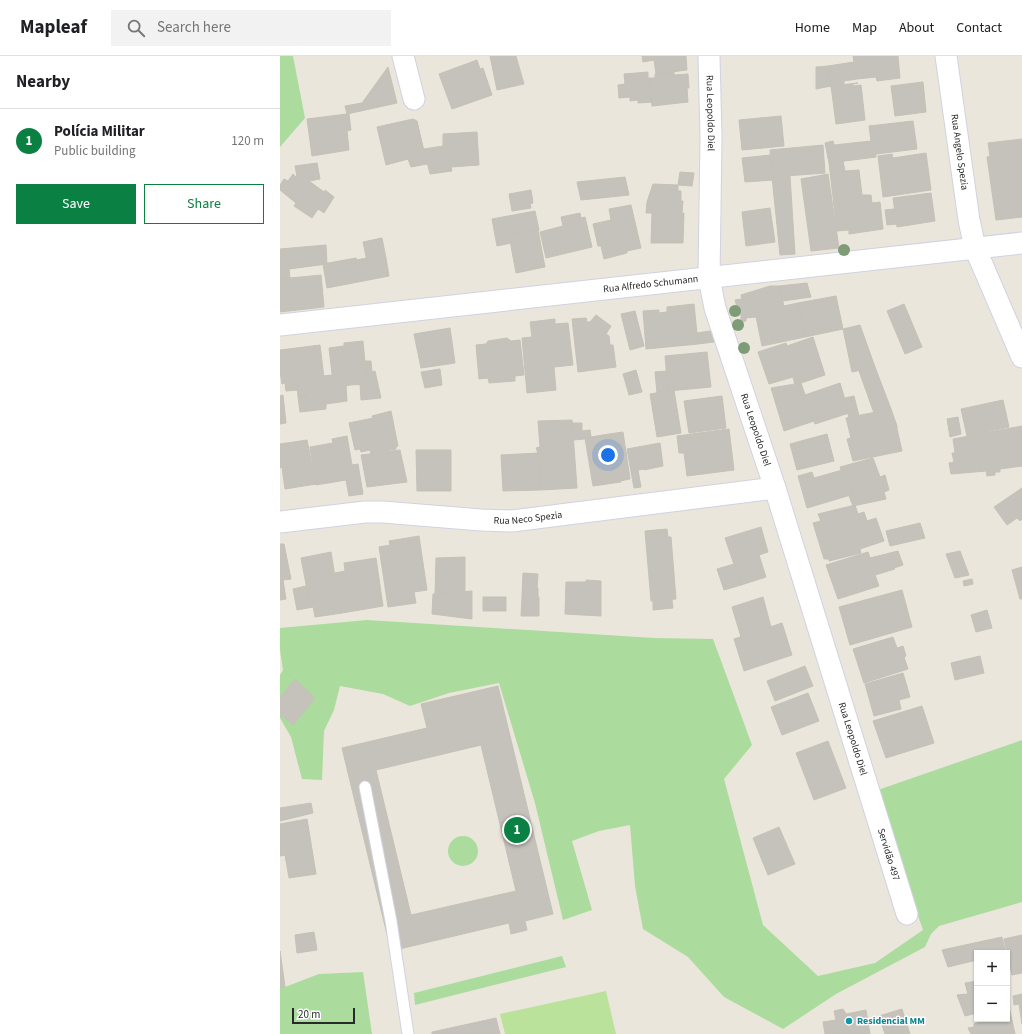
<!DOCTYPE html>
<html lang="en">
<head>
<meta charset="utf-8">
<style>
  :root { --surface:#fff; --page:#f2f2f2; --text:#202124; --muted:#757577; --line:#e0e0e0; --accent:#0b8043 }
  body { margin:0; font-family:"Source Sans 3",sans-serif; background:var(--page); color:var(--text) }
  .controls { position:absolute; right:12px; bottom:12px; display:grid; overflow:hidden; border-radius:0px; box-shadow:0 1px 3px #0004 }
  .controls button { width:36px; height:36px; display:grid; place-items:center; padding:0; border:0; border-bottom:1px solid var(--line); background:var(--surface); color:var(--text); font:20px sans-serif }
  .scale { position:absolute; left:12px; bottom:10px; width:63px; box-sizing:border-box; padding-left:4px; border:2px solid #292929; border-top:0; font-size:11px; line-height:14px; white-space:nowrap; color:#292929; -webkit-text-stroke:3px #fff; paint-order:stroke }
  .you { position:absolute; left:328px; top:399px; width:14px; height:14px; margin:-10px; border:3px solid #fff; border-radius:50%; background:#1a73e8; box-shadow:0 0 0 6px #1a73e833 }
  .badge { display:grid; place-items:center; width:26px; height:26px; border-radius:50%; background:var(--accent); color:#fff; font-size:13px; font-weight:700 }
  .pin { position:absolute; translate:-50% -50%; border:2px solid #fff; box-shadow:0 1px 4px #0006 }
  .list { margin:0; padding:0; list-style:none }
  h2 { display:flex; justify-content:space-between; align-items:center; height:52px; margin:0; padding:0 16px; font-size:17px }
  h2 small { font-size:13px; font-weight:400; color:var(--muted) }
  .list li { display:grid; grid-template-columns:26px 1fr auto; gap:12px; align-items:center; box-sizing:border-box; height:64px; padding:0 16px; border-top:1px solid var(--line) }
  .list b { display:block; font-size:15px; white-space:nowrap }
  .list p { margin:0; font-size:13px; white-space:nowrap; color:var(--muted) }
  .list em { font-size:13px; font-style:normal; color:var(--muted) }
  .actions { display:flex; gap:8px; padding:12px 16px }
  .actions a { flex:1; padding:9px 0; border:1px solid var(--accent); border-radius:0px; text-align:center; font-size:14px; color:var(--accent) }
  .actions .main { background:var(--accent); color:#fff }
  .icon { flex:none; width:22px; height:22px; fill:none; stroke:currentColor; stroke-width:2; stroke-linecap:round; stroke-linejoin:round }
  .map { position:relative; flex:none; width:742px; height:978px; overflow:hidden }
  header { display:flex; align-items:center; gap:24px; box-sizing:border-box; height:56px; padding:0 20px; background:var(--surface); border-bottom:1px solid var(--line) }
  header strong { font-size:19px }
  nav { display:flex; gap:22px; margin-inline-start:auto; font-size:14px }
  .search { width:280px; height:36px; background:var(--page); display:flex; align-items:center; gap:10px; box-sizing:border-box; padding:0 14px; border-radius:0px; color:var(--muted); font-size:15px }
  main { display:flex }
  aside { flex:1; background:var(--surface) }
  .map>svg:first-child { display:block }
  .green { fill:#abdc9d }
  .pitch { fill:#bbe29a }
  .building { fill:#c5c2bc; stroke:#c5c1b6; fill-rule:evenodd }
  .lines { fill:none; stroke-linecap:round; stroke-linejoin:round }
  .lane-casing { stroke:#d1d2e1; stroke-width:13 }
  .street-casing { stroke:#d1d2e1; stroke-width:23 }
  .lane { stroke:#fff; stroke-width:11 }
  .street { stroke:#fff; stroke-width:21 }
  .tree { fill:#7e9c75 }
  .culture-dot { fill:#0f9aa8; stroke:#fff; stroke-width:1.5 }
  .labels { text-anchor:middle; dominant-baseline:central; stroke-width:3; stroke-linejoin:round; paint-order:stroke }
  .street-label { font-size:10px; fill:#292929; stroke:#fff }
  .culture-label { font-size:10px; font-weight:bold; fill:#0d838f; stroke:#fff; text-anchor:start }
</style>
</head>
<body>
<header>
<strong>Mapleaf</strong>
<div class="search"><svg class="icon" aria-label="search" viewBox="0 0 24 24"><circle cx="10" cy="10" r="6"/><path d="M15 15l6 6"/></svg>Search here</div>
<nav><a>Home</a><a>Map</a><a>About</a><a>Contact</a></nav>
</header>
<main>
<aside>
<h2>Nearby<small></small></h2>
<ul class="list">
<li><span class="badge">1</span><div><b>Polícia Militar</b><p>Public building</p></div><em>120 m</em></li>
</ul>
<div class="actions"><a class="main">Save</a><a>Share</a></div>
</aside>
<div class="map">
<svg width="742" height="978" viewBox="0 0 742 978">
  <rect width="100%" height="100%" fill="#eae6dc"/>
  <path class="green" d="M 0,0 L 13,0 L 25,62 L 0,91 Z
    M 87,564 L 374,582 L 433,583 L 472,689 L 444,723 L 483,869 L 538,920 L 595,907 L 643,874 L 595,735 L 742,684 L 742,846 L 659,870 L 651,878 L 645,891 L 556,938 L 503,973 L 444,941 L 408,901 L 363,873 L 355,830 L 350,769 L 319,775 L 292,785 L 312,854 L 283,864 L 255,747 L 219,627 L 169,637 L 130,650 L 103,638 L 60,630 L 54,654 L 44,675 L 42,724 L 22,723 L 11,681 L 0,662 L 0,619 L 3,614 L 0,594 L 0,572 Z
    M168 795a15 15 0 1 1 30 0a15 15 0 1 1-30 0Z
    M 282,900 L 286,911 L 135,949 L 134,937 Z
    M 83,916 L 92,978 L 0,978 L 0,932 L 5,931 L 39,918 Z"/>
  <path class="pitch" d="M 326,935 L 336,978 L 225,978 L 220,958 Z"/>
  <path class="building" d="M 210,0 L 236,0 L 244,28 L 217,34 Z
    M 362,0 L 406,0 L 407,14 L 376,18 L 374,4 L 363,6 Z
    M 573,0 L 618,0 L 620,22 L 597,25 L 596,21 L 577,23 L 575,6 L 574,6 Z
    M 197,4 L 200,13 L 203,12 L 212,39 L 172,53 L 159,18 Z
    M 574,6 L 577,23 L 564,25 L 564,28 L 550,30 L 548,10 Z
    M 548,10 L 550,30 L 551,30 L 536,33 L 536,11 Z
    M 108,11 L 117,47 L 67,58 L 65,50 L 82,47 Z
    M 368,16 L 368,22 L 369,22 L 372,46 L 358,47 L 358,44 L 350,45 L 350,41 L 339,42 L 338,29 L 345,28 L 344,18 Z
    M 394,16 L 394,19 L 408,18 L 409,32 L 407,32 L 408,46 L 372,50 L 369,22 L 375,22 L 375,18 Z
    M 643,26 L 646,56 L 615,60 L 611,30 Z
    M 578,27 L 573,28 L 573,30 L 581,29 L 585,64 L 556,68 L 551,30 Z
    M 67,58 L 69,58 L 71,74 L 67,75 L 69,94 L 32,100 L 27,63 Z
    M 501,60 L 504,90 L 462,94 L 459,64 Z
    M 133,63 L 137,65 L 147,108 L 131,111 L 128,103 L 106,109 L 97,71 Z
    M 633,65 L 637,93 L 596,98 L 596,101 L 549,107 L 545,87 L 553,85 L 554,89 L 591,85 L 589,70 Z
    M 197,76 L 199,109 L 171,111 L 172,115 L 150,118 L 144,93 L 163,90 L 163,78 Z
    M 742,83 L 742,161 L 716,164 L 707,101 L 710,100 L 708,87 Z
    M 543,89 L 545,117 L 492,121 L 490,94 Z
    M 646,97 L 651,134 L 603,141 L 598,100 L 612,98 L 613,102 Z
    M 490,99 L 493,124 L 465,126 L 462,102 Z
    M 563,105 L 565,115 L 579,114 L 582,139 L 591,139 L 592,147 L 600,146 L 603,173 L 569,178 L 569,174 L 557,175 L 549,107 Z
    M 37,107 L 40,123 L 29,125 L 44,136 L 45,134 L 54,141 L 44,157 L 38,153 L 32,162 L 14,150 L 16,147 L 0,134 L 0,129 L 4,123 L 8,125 L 13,118 L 16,121 L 17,121 L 15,110 Z
    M 400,116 L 414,117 L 412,130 L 398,129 Z
    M 548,118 L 559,192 L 531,195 L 521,123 Z
    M 510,120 L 515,198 L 500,199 L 492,121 Z
    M 345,121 L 349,139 L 301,144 L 297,126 Z
    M 373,128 L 398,129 L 398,134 L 387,134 L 387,144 L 382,144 L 382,157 L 366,157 L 367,146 Z
    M 251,134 L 253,147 L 250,148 L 251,152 L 232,155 L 229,138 Z
    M 387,134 L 401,135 L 401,145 L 403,145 L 402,157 L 404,157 L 403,187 L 371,187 L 372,157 L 382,157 L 382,144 L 387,144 Z
    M 651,137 L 655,165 L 617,171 L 613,142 Z
    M 351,149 L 361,192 L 347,195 L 347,197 L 324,203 L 321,190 L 318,190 L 313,168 L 331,164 L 329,153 Z
    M 490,152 L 495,186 L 466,190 L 462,156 Z
    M 614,153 L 617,168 L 607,169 L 605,154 Z
    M 255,155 L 259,174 L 229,179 L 231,187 L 217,190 L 212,163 Z
    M 300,157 L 301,162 L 305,161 L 312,191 L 266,202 L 260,176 L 283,170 L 281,161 Z
    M 258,174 L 265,211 L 236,217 L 229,179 Z
    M 102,182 L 106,202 L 87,205 L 83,186 Z
    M 46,189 L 47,208 L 9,213 L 10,222 L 0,223 L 0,193 Z
    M 76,202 L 77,204 L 86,202 L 87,205 L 106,202 L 109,220 L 47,232 L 43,208 Z
    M 41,219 L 44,251 L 0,256 L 0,223 Z
    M 527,227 L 531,241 L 503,245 L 499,230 Z
    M 490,230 L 499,230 L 504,250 L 475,256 L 476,261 L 466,262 L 466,265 L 461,266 L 461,258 L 459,259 L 455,244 L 462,243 L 461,239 Z
    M 556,240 L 563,273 L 525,281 L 518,247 Z
    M 518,247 L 525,281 L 482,290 L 475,256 Z
    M 414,248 L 418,288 L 366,293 L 363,255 L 379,254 L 379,257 L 387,256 L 387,251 Z
    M 624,248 L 642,291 L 625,298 L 607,255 Z
    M 355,255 L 364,290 L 350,294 L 341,258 Z
    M 316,259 L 331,270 L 326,278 L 329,280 L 330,289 L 333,289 L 336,311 L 298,316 L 292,263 L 306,262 L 307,266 L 310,266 Z
    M 275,263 L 275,268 L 288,267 L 293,309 L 274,311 L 276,334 L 247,337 L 242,282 L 252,281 L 250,266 Z
    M 580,269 L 595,311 L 572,316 L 563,273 Z
    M 170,272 L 175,307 L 141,312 L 134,278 Z
    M 430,275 L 434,286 L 418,288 L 417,277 Z
    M 533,281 L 545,319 L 515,329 L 513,321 L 489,328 L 478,296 L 506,287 L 507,290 Z
    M 227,282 L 231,285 L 240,284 L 244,319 L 235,320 L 235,325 L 209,327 L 208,322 L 199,323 L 196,289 L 206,288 L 208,285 Z
    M 83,285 L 87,328 L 70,329 L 69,325 L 53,326 L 49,292 L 64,290 L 64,287 Z
    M 40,289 L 46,339 L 33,341 L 31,323 L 17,325 L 18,334 L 6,335 L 5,327 L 2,328 L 0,315 L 0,294 Z
    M 427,296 L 431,331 L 388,335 L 385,300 Z
    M 85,305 L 91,305 L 92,316 L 95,315 L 101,342 L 81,344 L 80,328 L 87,328 Z
    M 595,311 L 611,353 L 594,357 L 579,315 Z
    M 160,313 L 162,329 L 145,332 L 141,316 Z
    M 356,314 L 362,336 L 349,339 L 343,318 Z
    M 387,315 L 388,335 L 377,337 L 375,316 Z
    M 52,319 L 53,326 L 69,325 L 70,329 L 66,330 L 67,345 L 46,348 L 43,320 Z
    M 31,323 L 33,341 L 18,341 L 17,325 Z
    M 521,327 L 534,365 L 504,375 L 491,332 Z
    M 560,327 L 569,357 L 535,368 L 525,339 Z
    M 394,334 L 401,377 L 377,381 L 370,338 Z
    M 3,339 L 6,367 L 0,368 L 0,340 Z
    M 46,339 L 46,353 L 20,356 L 18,341 Z
    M 442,340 L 446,372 L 409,377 L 404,345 Z
    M 574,340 L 579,360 L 569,362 L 568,358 L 569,357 L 565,342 Z
    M 723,344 L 729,371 L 687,380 L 681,353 Z
    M 611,353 L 617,370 L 617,373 L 622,395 L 573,405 L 567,383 L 571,382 L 566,362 Z
    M 111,355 L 118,390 L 116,391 L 116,393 L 91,398 L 90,394 L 81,396 L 80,393 L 75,394 L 69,367 L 93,362 L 92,360 Z
    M 678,361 L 681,378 L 670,381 L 667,363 Z
    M 292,364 L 297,432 L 260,434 L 258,397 L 256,392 L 260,391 L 258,365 Z
    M 292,367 L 302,367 L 302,375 L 310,374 L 311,381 L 305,382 L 305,383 L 293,384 Z
    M 742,370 L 742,410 L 720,413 L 720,416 L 715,416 L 715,419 L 707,420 L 706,415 L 671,418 L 669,407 L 674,406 L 672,397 L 675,397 L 673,383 Z
    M 449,373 L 454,414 L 407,420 L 404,397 L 399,397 L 397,380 Z
    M 343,376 L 350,423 L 340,425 L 335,385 L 331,386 L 329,378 Z
    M 329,378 L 331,386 L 335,385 L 341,426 L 313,430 L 305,382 Z
    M 547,378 L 554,405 L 517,414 L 510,388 Z
    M 67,380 L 72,409 L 78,408 L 83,438 L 69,440 L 66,424 L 36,429 L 30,391 L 53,387 L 52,383 Z
    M 27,384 L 36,428 L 5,433 L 2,411 L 0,412 L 0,388 Z
    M 380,387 L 383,410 L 364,414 L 364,413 L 358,414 L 361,431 L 354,432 L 347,393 Z
    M 120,394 L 127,426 L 87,431 L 81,399 Z
    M 136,394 L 171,394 L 171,435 L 137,435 Z
    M 258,397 L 260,434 L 223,435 L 221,399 Z
    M 593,402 L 600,421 L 605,419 L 609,434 L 604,436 L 606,443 L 573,450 L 569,440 L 574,438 L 566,413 L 561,414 L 560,411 Z
    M 566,413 L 574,438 L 527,452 L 518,420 L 532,416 L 534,422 Z
    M 742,432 L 742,463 L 740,465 L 737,462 L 727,469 L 714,451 Z
    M 575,449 L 578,458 L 584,456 L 587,465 L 596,462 L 604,485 L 580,493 L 581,497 L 549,505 L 549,503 L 544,503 L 533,467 L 541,465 L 538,458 Z
    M 640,467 L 645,482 L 610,490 L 606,475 Z
    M 481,471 L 488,496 L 479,499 L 486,521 L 461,529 L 445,482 Z
    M 387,473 L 388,481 L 391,481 L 396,543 L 371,545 L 365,475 Z
    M 139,480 L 147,534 L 134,536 L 136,547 L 108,551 L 99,491 L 110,489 L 109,485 Z
    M 0,488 L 4,488 L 11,523 L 3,524 L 6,543 L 0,544 Z
    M 618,495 L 623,509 L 614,512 L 615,513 L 595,519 L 599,530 L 558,543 L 546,509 L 588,496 L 590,502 Z
    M 680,495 L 689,519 L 675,522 L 666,498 Z
    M 51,496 L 58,539 L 29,544 L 21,502 Z
    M 185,501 L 185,535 L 155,538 L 156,502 Z
    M 96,502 L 103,550 L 62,557 L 55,517 L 65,515 L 64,507 Z
    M 454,508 L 461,529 L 444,534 L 437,513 Z
    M 742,511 L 742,543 L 740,543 L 732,514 Z
    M 243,517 L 258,518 L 257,532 L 258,532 L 258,542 L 242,540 Z
    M 692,523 L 693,528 L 684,530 L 683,525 Z
    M 306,524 L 321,525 L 321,560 L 285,558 L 286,526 L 306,526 Z
    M 26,530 L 29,544 L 32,544 L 33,551 L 17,554 L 13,533 Z
    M 622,534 L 632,571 L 570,589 L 559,551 Z
    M 192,535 L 192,563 L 152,558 L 153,538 Z
    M 58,539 L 62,557 L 35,561 L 32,544 Z
    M 242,540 L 259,541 L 259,560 L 241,560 Z
    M 203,541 L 226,541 L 226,555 L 203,555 Z
    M 483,541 L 491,571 L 461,581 L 452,551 Z
    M 392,544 L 393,552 L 373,554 L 373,545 Z
    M 707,554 L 712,572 L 696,576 L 691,559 Z
    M 502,567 L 512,599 L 464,615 L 454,583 Z
    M 613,581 L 617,592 L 623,590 L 626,600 L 624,601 L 628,613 L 584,627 L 573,593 Z
    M 700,600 L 704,617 L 675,624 L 671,607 Z
    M 525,610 L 533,630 L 495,645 L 487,625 Z
    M 623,617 L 630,641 L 619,644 L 621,653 L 594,660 L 585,628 Z
    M 15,623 L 35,642 L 13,669 L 0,658 L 0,648 L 1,647 L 0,646 L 0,641 Z
    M 218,630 L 273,858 L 245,865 L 247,874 L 231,878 L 229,867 L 111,895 L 62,692 L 147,672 L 141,648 ZM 201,689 L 236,835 L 131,859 L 96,714 Z
    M 528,637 L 539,665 L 502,679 L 491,651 Z
    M 642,650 L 654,687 L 606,702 L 593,665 Z
    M 548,685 L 566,732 L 534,744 L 516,697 Z
    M 31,747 L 33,757 L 0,765 L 0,752 Z
    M 27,763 L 36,818 L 9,822 L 5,799 L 0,800 L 0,768 Z
    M 499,771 L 515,808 L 488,819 L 473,782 Z
    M 34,876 L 37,894 L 17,897 L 15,879 Z
    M 742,879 L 742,917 L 732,919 L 724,883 Z
    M 722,881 L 726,897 L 697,897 L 697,904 L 668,911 L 662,894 Z
    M 0,895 L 5,931 L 0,932 Z
    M 697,925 L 697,957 L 685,960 L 677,939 L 688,938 L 685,927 Z
    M 742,938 L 742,968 L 739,948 L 734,949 L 733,940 Z
    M 727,941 L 735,978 L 691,978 L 688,972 L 694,971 L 694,968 L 707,964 L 706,963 L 727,963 Z
    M 563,953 L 566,958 L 586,954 L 590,978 L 545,978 L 543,966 L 556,964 L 554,955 Z
    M 622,953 L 630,978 L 605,978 L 599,960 Z
    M 216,962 L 220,978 L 152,978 L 152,976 Z"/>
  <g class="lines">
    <defs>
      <path id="lane" d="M 85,731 L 111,865 L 128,978"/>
      <g id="street">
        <path d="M 123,0 L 134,43"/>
        <path id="s1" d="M 429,0 L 431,81 L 429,222 L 435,252 L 495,432 L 627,858"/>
        <path id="s2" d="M 666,0 L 689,164 L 695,192 L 742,301"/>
        <path id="s3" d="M 0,269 L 742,187"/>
        <path id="s4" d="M 0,466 L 85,456 L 103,456 L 201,464 L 232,465 L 495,432"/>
      </g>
    </defs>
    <use href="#lane" class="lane-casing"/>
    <use href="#street" class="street-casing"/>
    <use href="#lane" class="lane"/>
    <use href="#street" class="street"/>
  </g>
  <g class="tree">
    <circle cx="564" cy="194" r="6"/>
    <circle cx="455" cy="255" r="6"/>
    <circle cx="458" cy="269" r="6"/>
    <circle cx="464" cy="292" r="6"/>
  </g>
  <circle class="culture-dot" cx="569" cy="965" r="4"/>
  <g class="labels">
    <g class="street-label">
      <text stroke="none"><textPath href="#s1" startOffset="57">Rua Leopoldo Diel</textPath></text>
      <text stroke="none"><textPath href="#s2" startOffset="97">Rua Angelo Spezia</textPath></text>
      <text stroke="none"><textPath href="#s3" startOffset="373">Rua Alfredo Schumann</textPath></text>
      <text stroke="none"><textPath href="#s1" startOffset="381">Rua Leopoldo Diel</textPath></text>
      <text stroke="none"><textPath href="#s4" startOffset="249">Rua Neco Spezia</textPath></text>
      <text stroke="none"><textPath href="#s1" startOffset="705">Rua Leopoldo Diel</textPath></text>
      <text stroke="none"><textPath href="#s1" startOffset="826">Servidão 497</textPath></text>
    </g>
    <g class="culture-label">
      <text x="577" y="965">Residencial MM</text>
    </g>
  </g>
</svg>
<div class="controls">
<button>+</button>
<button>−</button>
</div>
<div class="scale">20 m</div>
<div class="you"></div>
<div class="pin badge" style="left:237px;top:774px">1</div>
</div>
</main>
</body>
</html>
